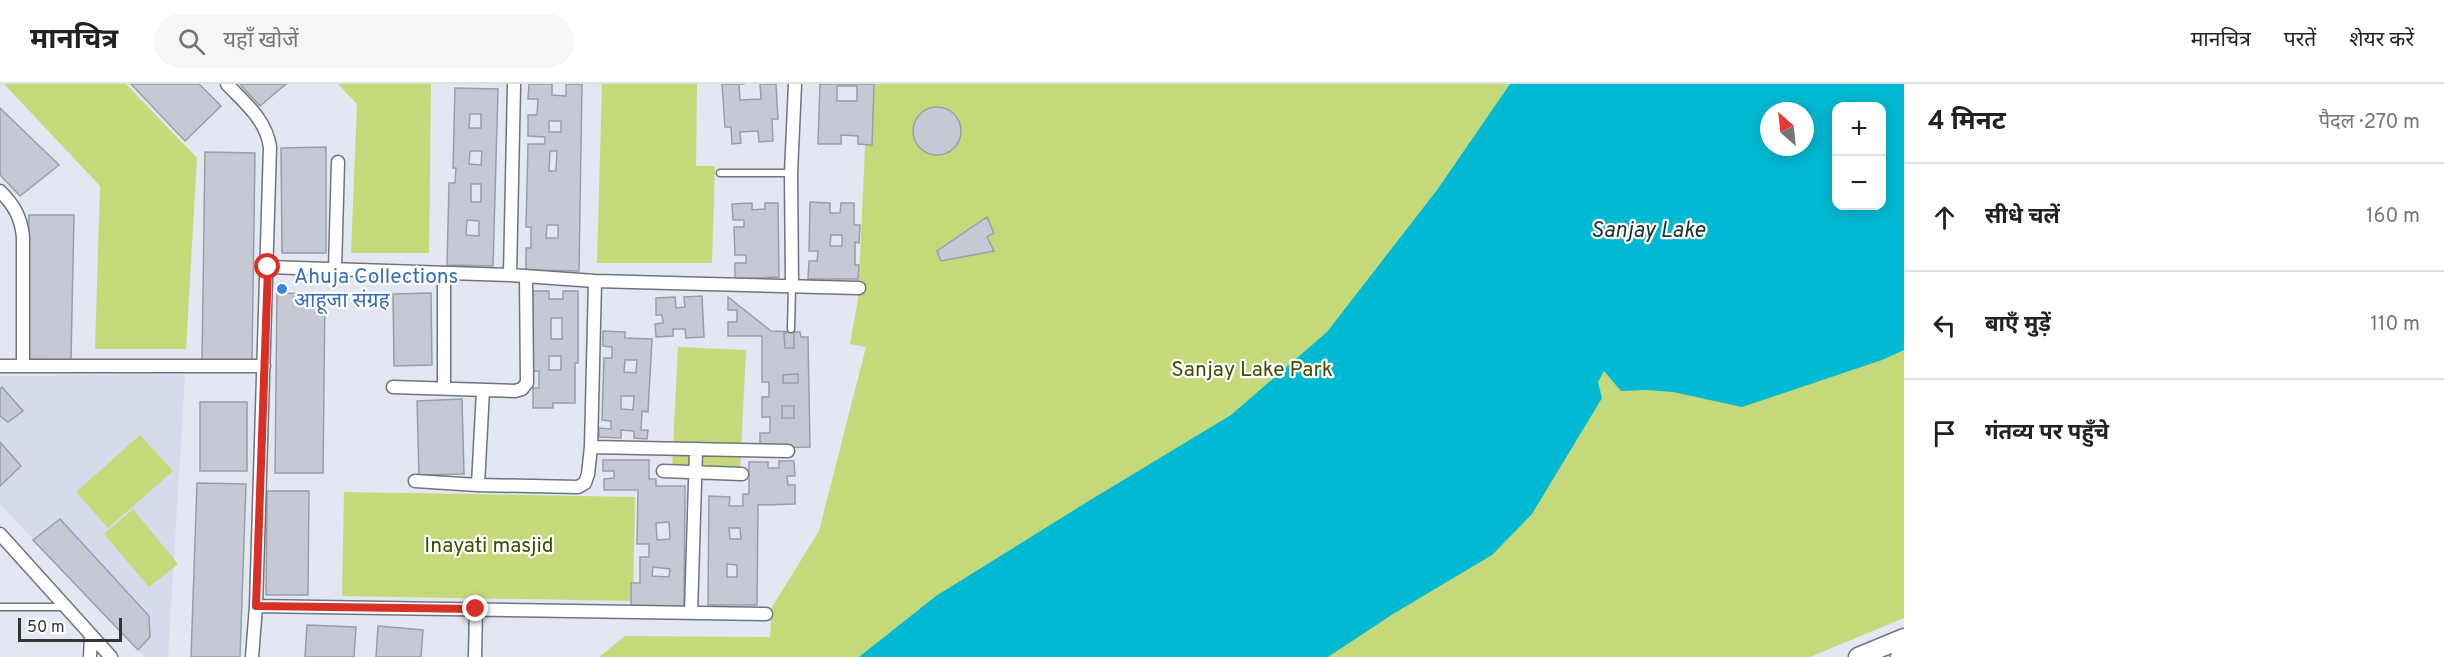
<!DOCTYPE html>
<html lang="hi">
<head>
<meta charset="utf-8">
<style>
  :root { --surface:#fff; --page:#f6f6f6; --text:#222; --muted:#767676; --line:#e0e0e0 }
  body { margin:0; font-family:Overpass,"Noto Sans Devanagari",sans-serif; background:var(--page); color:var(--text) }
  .controls { position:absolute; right:18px; top:18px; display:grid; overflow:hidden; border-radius:12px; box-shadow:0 3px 15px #0003 }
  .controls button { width:54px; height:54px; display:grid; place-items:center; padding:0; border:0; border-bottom:2px solid var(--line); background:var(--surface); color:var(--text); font:30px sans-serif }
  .compass { position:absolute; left:1760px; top:18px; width:54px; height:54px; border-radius:50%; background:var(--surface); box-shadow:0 3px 15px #0003; rotate:333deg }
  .scale { position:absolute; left:18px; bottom:15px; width:104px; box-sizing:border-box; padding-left:6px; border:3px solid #323438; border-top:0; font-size:16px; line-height:21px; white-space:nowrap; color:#323438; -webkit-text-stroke:4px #fff; paint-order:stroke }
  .stop { position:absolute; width:18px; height:18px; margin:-14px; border:4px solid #d93025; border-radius:50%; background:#fff }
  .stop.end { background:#d93025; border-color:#fff; box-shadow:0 2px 6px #0008 }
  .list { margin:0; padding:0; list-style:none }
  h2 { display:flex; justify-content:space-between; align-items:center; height:78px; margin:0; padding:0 24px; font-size:26px }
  h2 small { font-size:20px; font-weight:400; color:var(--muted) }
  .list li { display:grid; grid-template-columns:39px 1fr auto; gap:18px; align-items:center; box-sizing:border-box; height:108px; padding:0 24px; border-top:2px solid var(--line) }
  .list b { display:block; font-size:22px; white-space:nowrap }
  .list em { font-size:20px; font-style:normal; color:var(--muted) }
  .icon { flex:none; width:33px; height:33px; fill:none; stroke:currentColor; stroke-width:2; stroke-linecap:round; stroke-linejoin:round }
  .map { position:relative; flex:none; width:1904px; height:573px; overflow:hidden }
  header { display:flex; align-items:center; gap:36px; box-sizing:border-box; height:84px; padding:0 30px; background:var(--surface); border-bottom:2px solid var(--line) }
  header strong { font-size:28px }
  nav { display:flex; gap:33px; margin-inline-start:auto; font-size:21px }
  .search { width:420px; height:54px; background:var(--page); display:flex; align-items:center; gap:15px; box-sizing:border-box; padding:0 21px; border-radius:33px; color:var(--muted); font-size:22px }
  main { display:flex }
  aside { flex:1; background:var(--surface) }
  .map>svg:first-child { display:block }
  .built { fill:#d4dbeb }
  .green { fill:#c4d97a; fill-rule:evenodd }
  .water { fill:#00bad3; fill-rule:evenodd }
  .building { fill:#c5c9d4; stroke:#999da7; stroke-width:1.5; fill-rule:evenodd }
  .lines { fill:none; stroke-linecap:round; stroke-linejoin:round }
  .service-casing { stroke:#70747e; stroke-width:9 }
  .minor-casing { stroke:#70747e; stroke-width:15 }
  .secondary-casing { stroke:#70747e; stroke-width:21 }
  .service { stroke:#fff; stroke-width:6 }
  .minor { stroke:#fff; stroke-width:12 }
  .secondary { stroke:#fff; stroke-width:18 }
  .route { stroke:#d93025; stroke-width:8 }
  .shop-dot { fill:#3f7fe0; stroke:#fff; stroke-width:2 }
  .labels { text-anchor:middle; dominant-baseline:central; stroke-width:4.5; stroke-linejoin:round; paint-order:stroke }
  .shop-label { font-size:21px; fill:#366cbe; stroke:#fff; text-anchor:start }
  .park-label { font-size:21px; fill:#404c00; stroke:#fff }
  .water-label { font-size:22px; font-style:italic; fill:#1a3237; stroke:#fff }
</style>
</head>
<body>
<header>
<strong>मानचित्र</strong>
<div class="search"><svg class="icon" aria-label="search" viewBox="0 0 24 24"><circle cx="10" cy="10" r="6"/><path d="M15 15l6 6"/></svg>यहाँ खोजें</div>
<nav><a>मानचित्र</a><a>परतें</a><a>शेयर करें</a></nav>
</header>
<main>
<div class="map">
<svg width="1904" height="573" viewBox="0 0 1904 573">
  <rect width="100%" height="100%" fill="#e2e7f1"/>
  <path class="built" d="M 185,290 L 168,573 L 145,573 L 0,420 L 0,292 Z"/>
  <path class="green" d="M 4,0 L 126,0 L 197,74 L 186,265 L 95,265 L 100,102 Z
    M 338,0 L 431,0 L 429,169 L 351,169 L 357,20 Z
    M 602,0 L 697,0 L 696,82 L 715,82 L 712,179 L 597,179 Z
    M 868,0 L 1904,0 L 1904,534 L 1810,573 L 599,573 L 625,552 L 770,553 L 772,523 L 819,447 L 866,263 L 850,260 L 858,215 ZM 1836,22 L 1882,22 L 1882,122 L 1836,122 ZM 1769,27 L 1805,27 L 1805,63 L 1769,63 Z
    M 678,263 L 746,266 L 740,387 L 672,385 Z
    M 140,351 L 173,387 L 108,444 L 76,408 Z
    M 344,408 L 635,413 L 633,517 L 342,512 Z
    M 133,425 L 178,480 L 149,503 L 104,450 Z"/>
  <path class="water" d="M 1510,0 L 1904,0 L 1904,266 L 1882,276 L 1742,323 L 1673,308 L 1646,306 L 1621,307 L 1604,287 L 1598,298 L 1602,314 L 1532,430 L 1492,471 L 1393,530 L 1328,573 L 859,573 L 936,512 L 1087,418 L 1231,331 L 1327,248 L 1437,106 ZM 1836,22 L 1882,22 L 1882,122 L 1836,122 ZM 1769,27 L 1805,27 L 1805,63 L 1769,63 Z"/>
  <path class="building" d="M 131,0 L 199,0 L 221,22 L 185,57 Z
    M 240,0 L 286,0 L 260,22 Z
    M 529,0 L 552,0 L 552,11 L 566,12 L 566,0 L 582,0 L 579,187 L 526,186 L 526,164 L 531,164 L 531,143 L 526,143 L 528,60 L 545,60 L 545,53 L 528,52 L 528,31 L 537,31 L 538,15 L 528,15 ZM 549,37 L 561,37 L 561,48 L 549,48 ZM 550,67 L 557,67 L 556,87 L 549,87 ZM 547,141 L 558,141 L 558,154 L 546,154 Z
    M 722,0 L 745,0 L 739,0 L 740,16 L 761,15 L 760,0 L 776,0 L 778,35 L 772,35 L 773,57 L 759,58 L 758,47 L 740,48 L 741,59 L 732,60 L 731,43 L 725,43 Z
    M 820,0 L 874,0 L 872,61 L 858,60 L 858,52 L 841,51 L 841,60 L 818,60 ZM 837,2 L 857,2 L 857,17 L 837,17 Z
    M 455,4 L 498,5 L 493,182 L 447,181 L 449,99 L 455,99 L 456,84 L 453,84 ZM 470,30 L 481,30 L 481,44 L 469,44 ZM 470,67 L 482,67 L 481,81 L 469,80 ZM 471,100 L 481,100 L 481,118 L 471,118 ZM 467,136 L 479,137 L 479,152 L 466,151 Z
    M913 47a24 24 0 1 1 48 0a24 24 0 1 1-48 0Z
    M 0,24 L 59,81 L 20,112 L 0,91 Z
    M 326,63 L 326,169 L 282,169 L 281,64 Z
    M 205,68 L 255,69 L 252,277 L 202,277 Z
    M 810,118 L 830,119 L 830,129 L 840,129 L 841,119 L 854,119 L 854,141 L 860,141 L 859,159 L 855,158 L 855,181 L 859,181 L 858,195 L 808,195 L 809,177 L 817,177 L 818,167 L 809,167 ZM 831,151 L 842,151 L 842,162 L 830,162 Z
    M 752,119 L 752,126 L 765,125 L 765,119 L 778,119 L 779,193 L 735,195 L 735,179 L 746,179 L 746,171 L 735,171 L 734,143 L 744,143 L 744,136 L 733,136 L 732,120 Z
    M 29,131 L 74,131 L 71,276 L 26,275 Z
    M 987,133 L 994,149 L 987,153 L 994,167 L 941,177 L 937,167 Z
    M 533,207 L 549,207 L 549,215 L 563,215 L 563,207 L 578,207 L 578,279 L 575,279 L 575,319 L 553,319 L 553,324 L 533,324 L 533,304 L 539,304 L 539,287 L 533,287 ZM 551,234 L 562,234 L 562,255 L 551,255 ZM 549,272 L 561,272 L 561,286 L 549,286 Z
    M 277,209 L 325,210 L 323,389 L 275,389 Z
    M 431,209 L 432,281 L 394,282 L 393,210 Z
    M 702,212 L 704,253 L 686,254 L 685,245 L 673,245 L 673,252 L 656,253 L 655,240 L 663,239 L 662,231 L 656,231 L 656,214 L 675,213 L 676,224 L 685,223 L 684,213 Z
    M 728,213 L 771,247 L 800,248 L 801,253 L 808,253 L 810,363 L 760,364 L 760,349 L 770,349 L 770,333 L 762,333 L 762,313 L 769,313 L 769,298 L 762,298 L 762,252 L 728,252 L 728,238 L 737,238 L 737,226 L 728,226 ZM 794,248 L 794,264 L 785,264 L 784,249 ZM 798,290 L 798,299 L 783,299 L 783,291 ZM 782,322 L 794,322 L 794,334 L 782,334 Z
    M 603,247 L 625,248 L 625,254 L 652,255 L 648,328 L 642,327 L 641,346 L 648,346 L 647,355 L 634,354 L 634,347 L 621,346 L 621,354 L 599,353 L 599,344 L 611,345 L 611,337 L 602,336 L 604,274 L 612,274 L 612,263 L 603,262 ZM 625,276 L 637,276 L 636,289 L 624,288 ZM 621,312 L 634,312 L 633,326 L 621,325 Z
    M 794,248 L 794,264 L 785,264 L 784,249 Z
    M 798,290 L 798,299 L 783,299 L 783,291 Z
    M 2,303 L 23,327 L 8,338 L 0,332 L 0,305 Z
    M 462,315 L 464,390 L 419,391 L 417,317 Z
    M 200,318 L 247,318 L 247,387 L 200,387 Z
    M 782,322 L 794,322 L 794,334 L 782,334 Z
    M 0,358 L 21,382 L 0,402 Z
    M 603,376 L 649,376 L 649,395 L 656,395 L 656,402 L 685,402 L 684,523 L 631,522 L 631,499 L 640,499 L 640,473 L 649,473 L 649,460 L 637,460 L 638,406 L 604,406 L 604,395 L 614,394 L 614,387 L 603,387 ZM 669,438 L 670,455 L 657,456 L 656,439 ZM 653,483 L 670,485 L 669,493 L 652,492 Z
    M 779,377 L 794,377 L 795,392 L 787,392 L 788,401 L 795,401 L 795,420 L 758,421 L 757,521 L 708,521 L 709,412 L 730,413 L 729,422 L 743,422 L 743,410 L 749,410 L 749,378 L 768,378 L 768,384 L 779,384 ZM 729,444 L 740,444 L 741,455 L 730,455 ZM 727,480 L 737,481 L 737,493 L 727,493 Z
    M 197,399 L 246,400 L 240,573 L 191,573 Z
    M 267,407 L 309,407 L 308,511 L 266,511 Z
    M 60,435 L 149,532 L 150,553 L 138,566 L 33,456 Z
    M 307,541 L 356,543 L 354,573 L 305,573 Z
    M 378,542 L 423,546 L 421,573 L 376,573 Z"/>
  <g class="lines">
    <defs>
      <path id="service" d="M 720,89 L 791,89
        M 791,245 L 792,202
        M 0,523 L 65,523"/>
      <path id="minor" d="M 227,0 C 246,20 266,36 270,63 L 256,522 L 252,573
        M 0,107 C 14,121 21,133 23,153 L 23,282
        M 268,183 L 510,191 L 595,197 L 859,204
        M 335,185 L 338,78
        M 444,189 L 444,304
        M 510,191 L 514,0
        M 792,201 L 791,89 L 795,0
        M 0,282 L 264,282
        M 393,303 L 515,307 L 522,305 L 527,299 L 526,192
        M 591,363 L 788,367
        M 663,387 L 742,390
        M 415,397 L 478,401 L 578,403 L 585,399 L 588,390 L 591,363 L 595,197
        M 478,401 L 483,306
        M 0,450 L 111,573
        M 256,522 L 766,530
        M 691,529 L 696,365
        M 90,573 L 91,552
        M 475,573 L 476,525"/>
      <path id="secondary" d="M 1858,573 L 1904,554
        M 1900,573 L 1904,571"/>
    </defs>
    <use href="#service" class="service-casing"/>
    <use href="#minor" class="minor-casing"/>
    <use href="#secondary" class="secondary-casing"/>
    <use href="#service" class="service"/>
    <use href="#minor" class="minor"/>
    <use href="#secondary" class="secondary"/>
  </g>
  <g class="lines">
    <path class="route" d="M 268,183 L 256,522 L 476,525"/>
  </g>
  <circle class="shop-dot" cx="282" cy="205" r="6"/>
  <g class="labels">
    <g class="shop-label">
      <text x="294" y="193">Ahuja Collections<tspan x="294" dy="24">आहूजा संग्रह</tspan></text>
    </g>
    <g class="park-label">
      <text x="1252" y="286">Sanjay Lake Park</text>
      <text x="489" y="462">Inayati masjid</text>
    </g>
    <g class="water-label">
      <text x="1648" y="147">Sanjay Lake</text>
    </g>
  </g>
</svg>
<div class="controls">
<button>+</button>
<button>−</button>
</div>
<svg class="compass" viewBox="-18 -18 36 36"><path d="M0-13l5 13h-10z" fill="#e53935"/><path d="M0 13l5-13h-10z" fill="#767676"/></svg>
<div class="scale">50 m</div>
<div class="stop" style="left:268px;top:183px"></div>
<div class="stop end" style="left:476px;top:525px"></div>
</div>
<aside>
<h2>4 मिनट<small>पैदल · 270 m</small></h2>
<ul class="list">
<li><svg class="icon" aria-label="ahead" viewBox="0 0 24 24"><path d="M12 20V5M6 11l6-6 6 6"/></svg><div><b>सीधे चलें</b></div><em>160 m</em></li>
<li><svg class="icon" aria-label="left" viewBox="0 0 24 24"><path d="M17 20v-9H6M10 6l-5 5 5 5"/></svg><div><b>बाएँ मुड़ें</b></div><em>110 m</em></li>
<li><svg class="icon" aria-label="arrive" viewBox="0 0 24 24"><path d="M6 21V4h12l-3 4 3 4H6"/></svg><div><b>गंतव्य पर पहुँचे</b></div></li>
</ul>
</aside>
</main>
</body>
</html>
